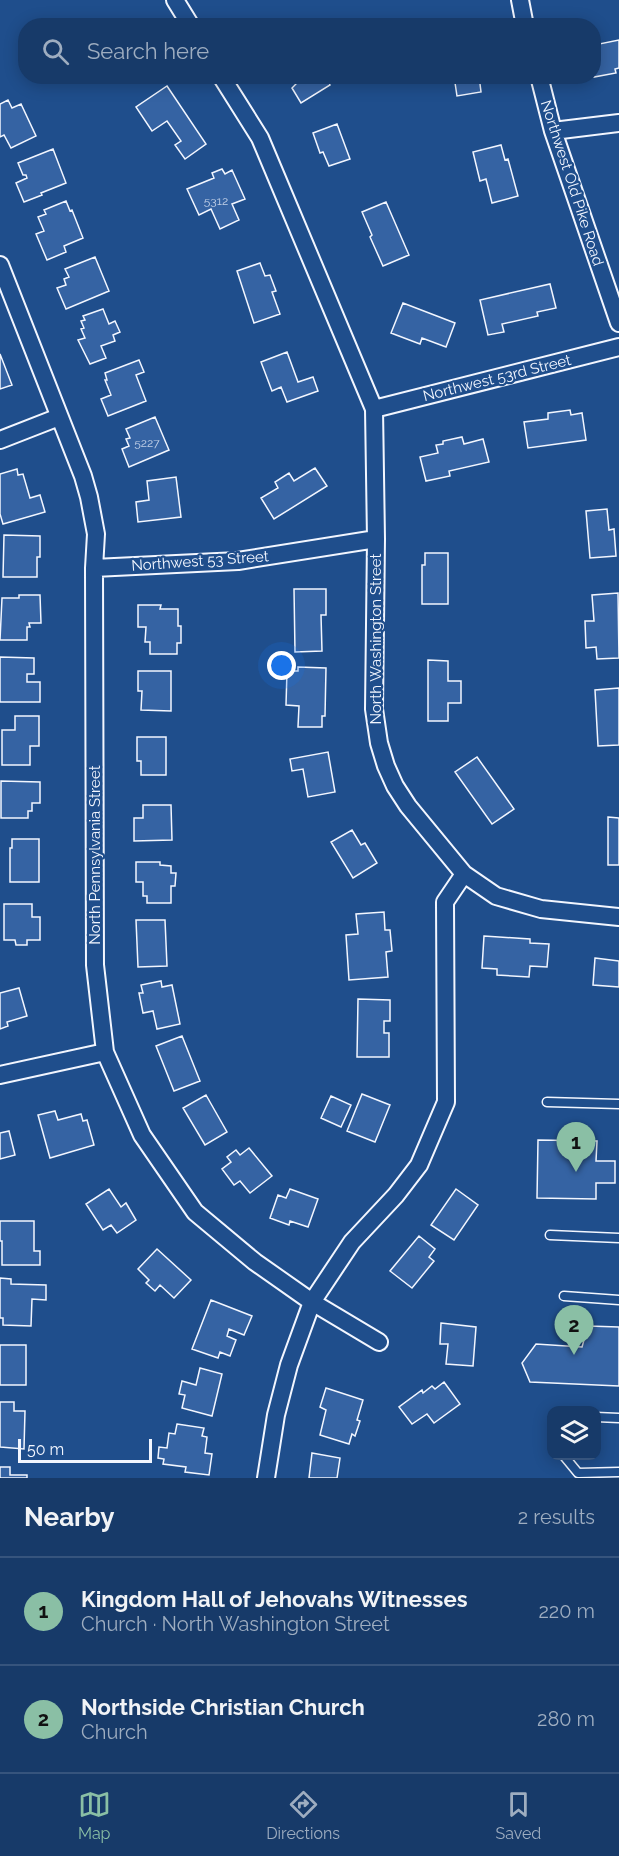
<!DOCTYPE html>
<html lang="en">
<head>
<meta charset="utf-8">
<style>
  :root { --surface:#173a69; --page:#20416f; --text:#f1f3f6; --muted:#9eadc0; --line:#36547d; --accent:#8abfa5 }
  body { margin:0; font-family:Raleway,sans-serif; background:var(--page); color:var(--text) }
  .controls { position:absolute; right:18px; bottom:18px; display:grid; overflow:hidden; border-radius:12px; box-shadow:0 3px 15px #0003 }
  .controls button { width:54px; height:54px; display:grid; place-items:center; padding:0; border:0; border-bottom:2px solid var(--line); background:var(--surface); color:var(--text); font:30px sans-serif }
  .scale { position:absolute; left:18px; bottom:15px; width:134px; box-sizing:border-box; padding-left:6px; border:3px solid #f2f6ff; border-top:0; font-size:16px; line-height:21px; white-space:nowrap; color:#f2f6ff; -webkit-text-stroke:4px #1f4e8c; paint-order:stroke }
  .you { position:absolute; left:282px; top:666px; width:21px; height:21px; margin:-15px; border:4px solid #fff; border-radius:50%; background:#1a73e8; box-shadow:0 0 0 9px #1a73e833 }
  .badge { display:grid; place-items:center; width:39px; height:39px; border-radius:50%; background:var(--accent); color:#111; font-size:20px; font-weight:700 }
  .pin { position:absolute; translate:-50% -50px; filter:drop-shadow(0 2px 3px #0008) }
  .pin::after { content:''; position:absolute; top:32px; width:21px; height:18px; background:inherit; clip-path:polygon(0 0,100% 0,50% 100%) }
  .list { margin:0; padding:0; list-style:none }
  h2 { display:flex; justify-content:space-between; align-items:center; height:78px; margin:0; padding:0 24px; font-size:26px }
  h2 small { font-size:20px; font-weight:400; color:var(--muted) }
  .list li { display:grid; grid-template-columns:39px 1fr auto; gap:18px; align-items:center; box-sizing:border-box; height:108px; padding:0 24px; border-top:2px solid var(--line) }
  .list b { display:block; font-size:22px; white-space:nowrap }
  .list p { margin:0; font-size:20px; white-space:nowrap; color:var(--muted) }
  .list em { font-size:20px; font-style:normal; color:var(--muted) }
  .icon { flex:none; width:33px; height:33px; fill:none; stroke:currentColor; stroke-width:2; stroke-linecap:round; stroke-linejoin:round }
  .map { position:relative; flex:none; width:619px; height:1478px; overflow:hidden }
  .search { position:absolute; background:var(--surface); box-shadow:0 3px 15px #0003; left:18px; right:18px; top:18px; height:66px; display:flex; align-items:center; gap:15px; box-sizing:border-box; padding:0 21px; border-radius:24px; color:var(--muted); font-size:22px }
  .sheet { height:294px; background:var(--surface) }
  nav { display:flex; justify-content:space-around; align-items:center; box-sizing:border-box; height:84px; border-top:2px solid var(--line); background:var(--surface); font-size:16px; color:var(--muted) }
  nav a { display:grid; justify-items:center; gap:3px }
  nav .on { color:var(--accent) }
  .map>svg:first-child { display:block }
  .building { fill:#3563a3; stroke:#f2f6ff; stroke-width:1.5 }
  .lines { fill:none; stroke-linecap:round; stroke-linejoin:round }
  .service-casing { stroke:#f2f6ff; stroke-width:11 }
  .minor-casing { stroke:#f2f6ff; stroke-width:20 }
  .service { stroke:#1f4e8c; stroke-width:8 }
  .minor { stroke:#1f4e8c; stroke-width:16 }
  .labels { text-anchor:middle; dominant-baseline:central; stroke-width:4.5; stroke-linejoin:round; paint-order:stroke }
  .number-label { font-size:12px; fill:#c3d1e8 }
  .street-label { font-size:15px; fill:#f2f6ff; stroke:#1f4e8c }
</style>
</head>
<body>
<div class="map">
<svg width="619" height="1478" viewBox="0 0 619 1478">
  <rect width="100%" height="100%" fill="#1f4e8c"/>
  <path class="building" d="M 276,19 L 280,26 L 265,26 Z
    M 619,40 L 619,68 L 615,69 L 616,73 L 594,77 L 594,45 Z
    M 297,76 L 325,76 L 330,85 L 301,103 L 292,88 L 296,84 L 293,79 Z
    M 454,76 L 479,76 L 481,92 L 457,96 Z
    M 167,86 L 206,144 L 185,159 L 175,145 L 181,141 L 167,121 L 152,131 L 136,107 Z
    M 8,100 L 12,108 L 21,104 L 36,136 L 11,148 L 4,135 L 0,137 L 0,104 Z
    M 337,124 L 350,159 L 329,166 L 323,152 L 320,153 L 313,133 Z
    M 501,145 L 505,160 L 508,159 L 518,196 L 492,203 L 486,179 L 480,181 L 473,152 Z
    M 53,149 L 66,183 L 41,193 L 42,195 L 24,202 L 16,183 L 27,178 L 26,175 L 23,175 L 18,163 Z
    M 222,169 L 225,174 L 232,170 L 245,199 L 232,204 L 239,220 L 220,229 L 211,209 L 199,215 L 187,189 L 214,178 L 212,173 Z
    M 66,201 L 70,211 L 72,210 L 83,238 L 64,246 L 66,252 L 47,260 L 36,234 L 44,231 L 38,217 L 46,214 L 44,210 Z
    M 386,202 L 409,255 L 383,266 L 370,237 L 372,235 L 362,212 Z
    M 95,257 L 109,291 L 66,309 L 57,288 L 66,285 L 64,279 L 69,277 L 65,269 Z
    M 260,263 L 265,276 L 270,275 L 276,291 L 272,292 L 280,314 L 254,323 L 237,271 Z
    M 550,284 L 556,308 L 537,312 L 538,316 L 502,324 L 504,332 L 488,335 L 480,300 Z
    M 403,303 L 455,323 L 446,347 L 422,338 L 420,344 L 391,333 Z
    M 103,309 L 109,324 L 115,321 L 120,332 L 113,335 L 115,341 L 101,346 L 106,358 L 90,364 L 78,340 L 85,338 L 81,329 L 84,328 L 81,321 L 85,320 L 83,316 Z
    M 287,352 L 298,382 L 313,377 L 318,391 L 287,402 L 281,387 L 272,391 L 261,362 Z
    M 0,354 L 12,385 L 0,389 Z
    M 139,360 L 144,372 L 136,375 L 146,401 L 108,416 L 101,399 L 111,395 L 105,380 L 107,380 L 105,373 Z
    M 570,410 L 571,415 L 582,413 L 586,440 L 528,448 L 524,422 L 548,419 L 548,413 Z
    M 155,417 L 169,450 L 129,467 L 122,449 L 129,446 L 126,439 L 130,438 L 126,429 Z
    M 462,437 L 464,444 L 483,439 L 489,462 L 449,471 L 450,476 L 426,481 L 420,457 L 438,453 L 436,445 L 443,444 L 443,441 Z
    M 315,468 L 327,486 L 274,519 L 261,498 L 278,488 L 275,482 L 289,473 L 294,481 Z
    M 17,469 L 18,475 L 23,474 L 30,498 L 40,495 L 45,512 L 3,524 L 0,514 L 0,474 Z
    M 176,477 L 181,517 L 138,522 L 136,502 L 149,500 L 147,481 Z
    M 607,509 L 609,530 L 614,529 L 616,556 L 590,558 L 586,511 Z
    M 4,535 L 40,536 L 40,557 L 37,557 L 37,577 L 3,577 Z
    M 425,553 L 448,553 L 448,604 L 422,604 L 422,565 L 425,565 Z
    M 294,589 L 326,589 L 326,615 L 321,615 L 322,651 L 295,652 Z
    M 618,593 L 619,658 L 597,659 L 596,647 L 586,648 L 585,621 L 594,621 L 592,595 Z
    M 19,595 L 40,595 L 41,623 L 29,623 L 30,627 L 27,627 L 27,640 L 0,640 L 2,598 L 19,598 Z
    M 138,605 L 161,605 L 160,609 L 178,609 L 178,626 L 181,626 L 181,643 L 177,643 L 177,654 L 150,654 L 150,642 L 145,642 L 146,627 L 138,627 Z
    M 0,657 L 34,658 L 34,674 L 27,674 L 27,682 L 40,682 L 40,702 L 0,702 Z
    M 428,660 L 448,661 L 448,681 L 461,681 L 461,703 L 448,703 L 448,721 L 428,721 Z
    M 298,667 L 326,668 L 325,716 L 322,716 L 322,727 L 298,727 L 299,706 L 286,705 L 287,671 L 298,671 Z
    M 138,671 L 171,671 L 171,711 L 141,710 L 142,691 L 138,691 Z
    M 619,688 L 619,745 L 598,746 L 595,690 Z
    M 15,716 L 39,716 L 39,746 L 30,746 L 30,765 L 2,765 L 2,730 L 15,730 Z
    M 137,737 L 166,737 L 166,775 L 141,775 L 141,761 L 137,761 Z
    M 328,752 L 335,792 L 308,797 L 303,769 L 292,771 L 290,759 Z
    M 477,757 L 514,809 L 492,824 L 455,772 Z
    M 1,781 L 40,782 L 40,803 L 32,803 L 32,811 L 28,811 L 28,818 L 1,818 Z
    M 143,805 L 171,805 L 172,840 L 134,841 L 134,818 L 143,818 Z
    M 608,817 L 619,818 L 619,865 L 608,865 Z
    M 352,830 L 361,845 L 365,843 L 377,863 L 353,878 L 331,842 Z
    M 12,839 L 39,839 L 39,882 L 10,882 L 10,848 L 12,848 Z
    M 136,862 L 160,862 L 160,865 L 171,866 L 171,873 L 176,873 L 175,886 L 171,886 L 171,903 L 147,903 L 147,896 L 143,896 L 143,882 L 136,882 Z
    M 4,904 L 32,904 L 32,917 L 40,917 L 40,940 L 27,940 L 27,945 L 16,945 L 15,940 L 4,940 Z
    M 384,912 L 385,930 L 390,930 L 392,951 L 386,952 L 388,977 L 349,980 L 346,935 L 358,934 L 356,914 Z
    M 136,920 L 165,920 L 167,966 L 138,967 Z
    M 484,936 L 530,939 L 530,943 L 549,944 L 547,967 L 530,966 L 529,977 L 497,975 L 497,969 L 482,968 Z
    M 595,958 L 619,961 L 619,987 L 593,985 Z
    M 161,981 L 162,987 L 172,985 L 180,1024 L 157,1029 L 153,1011 L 143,1013 L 139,993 L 143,993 L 141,985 Z
    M 19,988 L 27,1016 L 7,1022 L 8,1026 L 0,1029 L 0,993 Z
    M 358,999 L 390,1000 L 390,1021 L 384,1021 L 384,1033 L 389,1033 L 389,1057 L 357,1057 Z
    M 182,1036 L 200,1081 L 174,1091 L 156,1046 Z
    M 362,1094 L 390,1105 L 375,1142 L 347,1131 Z
    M 206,1095 L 227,1132 L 205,1145 L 183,1108 Z
    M 331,1096 L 351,1105 L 341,1127 L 321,1118 Z
    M 55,1111 L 58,1120 L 81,1114 L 83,1121 L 87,1120 L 94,1145 L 50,1158 L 38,1115 Z
    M 9,1131 L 15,1155 L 0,1159 L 0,1133 Z
    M 538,1140 L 597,1141 L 596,1161 L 615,1161 L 615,1183 L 596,1183 L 596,1199 L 537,1198 Z
    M 249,1148 L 272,1176 L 250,1193 L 240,1181 L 234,1185 L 222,1169 L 231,1162 L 227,1157 L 236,1150 L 240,1155 Z
    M 109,1189 L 121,1207 L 126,1203 L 136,1220 L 117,1233 L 111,1225 L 103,1230 L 86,1204 Z
    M 290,1189 L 318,1199 L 308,1227 L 290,1221 L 289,1225 L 270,1218 L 278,1195 L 286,1198 Z
    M 456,1189 L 478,1205 L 454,1240 L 431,1225 Z
    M 0,1221 L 34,1221 L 34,1251 L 40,1251 L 40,1265 L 2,1265 L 2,1241 L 0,1241 Z
    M 419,1236 L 435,1249 L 429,1257 L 434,1261 L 412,1288 L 390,1271 Z
    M 157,1249 L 191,1280 L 174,1298 L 160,1285 L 155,1291 L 146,1283 L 149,1280 L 138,1269 Z
    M 0,1278 L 11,1279 L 11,1284 L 46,1285 L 46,1300 L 32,1299 L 31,1326 L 3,1325 L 3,1318 L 0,1318 Z
    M 211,1300 L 252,1316 L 244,1335 L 229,1329 L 227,1336 L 236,1340 L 230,1356 L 220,1352 L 218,1358 L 192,1349 Z
    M 441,1323 L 476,1327 L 473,1366 L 446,1364 L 448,1344 L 440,1344 Z
    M 588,1326 L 619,1327 L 619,1386 L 530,1382 L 522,1363 L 536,1344 L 582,1347 Z
    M 0,1345 L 26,1345 L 26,1385 L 0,1385 Z
    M 200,1368 L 222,1374 L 212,1416 L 182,1408 L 185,1395 L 179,1394 L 182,1381 L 196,1385 Z
    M 444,1382 L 460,1404 L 434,1423 L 427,1414 L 412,1424 L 399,1407 L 422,1390 L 423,1393 L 432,1386 L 435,1389 Z
    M 326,1388 L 363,1400 L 357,1420 L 360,1421 L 355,1436 L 352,1434 L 349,1444 L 320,1435 L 326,1410 L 320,1407 Z
    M 0,1402 L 14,1402 L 14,1411 L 25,1411 L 24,1449 L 0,1447 Z
    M 177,1424 L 204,1428 L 202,1436 L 207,1437 L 205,1453 L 212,1454 L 209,1475 L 185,1472 L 186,1467 L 163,1464 L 164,1459 L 158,1458 L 159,1447 L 167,1448 L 169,1433 L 175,1434 Z
    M 312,1453 L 340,1458 L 337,1478 L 309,1478 Z
    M 0,1467 L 10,1467 L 10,1475 L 27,1475 L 27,1478 L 0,1478 Z"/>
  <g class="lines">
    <defs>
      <path id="service" d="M 547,1102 L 619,1104
        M 550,1235 L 619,1238
        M 564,1296 L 619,1300
        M 596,1417 L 619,1418
        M 564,1456 L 578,1473 L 619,1472"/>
      <path id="minor" d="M 175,0 L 191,26
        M 520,0 L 525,26
        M 221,76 L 260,138 L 374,409 L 376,539 L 374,709 L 379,743 L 386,766 L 395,786 L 408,806 L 464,874 L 496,896 L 541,909 L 619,917
        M 539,76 L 553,131 L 619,323
        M 553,131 L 619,123
        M 0,265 L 83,476 L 89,497 L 96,534 L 94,568 L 95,965 L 105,1052 L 142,1135 L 195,1212 L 255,1262 L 312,1302 L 379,1342
        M 374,409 L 619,347
        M 0,440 L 59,417
        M 94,568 L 238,561 L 376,539
        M 0,1075 L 105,1052
        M 266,1478 L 276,1415 L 289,1365 L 312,1302 L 352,1242 L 396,1195 L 419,1165 L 446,1102 L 445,902 L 464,874"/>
    </defs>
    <use href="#service" class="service-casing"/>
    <use href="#minor" class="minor-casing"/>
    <use href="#service" class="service"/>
    <use href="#minor" class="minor"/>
  </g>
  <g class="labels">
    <g class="number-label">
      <text x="216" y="201">5312</text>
      <text x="147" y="443">5227</text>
    </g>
    <g class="street-label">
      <text transform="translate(572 183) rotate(72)">Northwest Old Pike Road</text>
      <text transform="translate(497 378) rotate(-14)">Northwest 53rd Street</text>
      <text transform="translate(200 561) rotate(-4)">Northwest 53 Street</text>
      <text transform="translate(376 639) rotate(-90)">North Washington Street</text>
      <text transform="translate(95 855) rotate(-90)">North Pennsylvania Street</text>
    </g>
  </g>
</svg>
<div class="controls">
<button><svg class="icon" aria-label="layers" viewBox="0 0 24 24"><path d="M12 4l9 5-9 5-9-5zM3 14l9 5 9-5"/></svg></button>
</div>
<div class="scale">50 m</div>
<div class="you"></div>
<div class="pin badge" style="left:576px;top:1172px">1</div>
<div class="pin badge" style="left:574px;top:1355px">2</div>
<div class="search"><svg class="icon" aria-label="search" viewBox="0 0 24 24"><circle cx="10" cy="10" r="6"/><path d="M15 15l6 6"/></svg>Search here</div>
</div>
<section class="sheet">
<h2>Nearby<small>2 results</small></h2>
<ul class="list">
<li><span class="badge">1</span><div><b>Kingdom Hall of Jehovahs Witnesses</b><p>Church · North Washington Street</p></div><em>220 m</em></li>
<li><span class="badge">2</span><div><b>Northside Christian Church</b><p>Church</p></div><em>280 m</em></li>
</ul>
</section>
<nav>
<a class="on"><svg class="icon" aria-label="map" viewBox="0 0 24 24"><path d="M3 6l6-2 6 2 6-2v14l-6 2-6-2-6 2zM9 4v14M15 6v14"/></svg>Map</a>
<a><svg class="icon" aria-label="directions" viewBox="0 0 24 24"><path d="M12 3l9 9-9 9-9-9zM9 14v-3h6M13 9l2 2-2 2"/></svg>Directions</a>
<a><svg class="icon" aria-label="saved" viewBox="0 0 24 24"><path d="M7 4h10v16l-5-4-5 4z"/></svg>Saved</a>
</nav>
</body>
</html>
